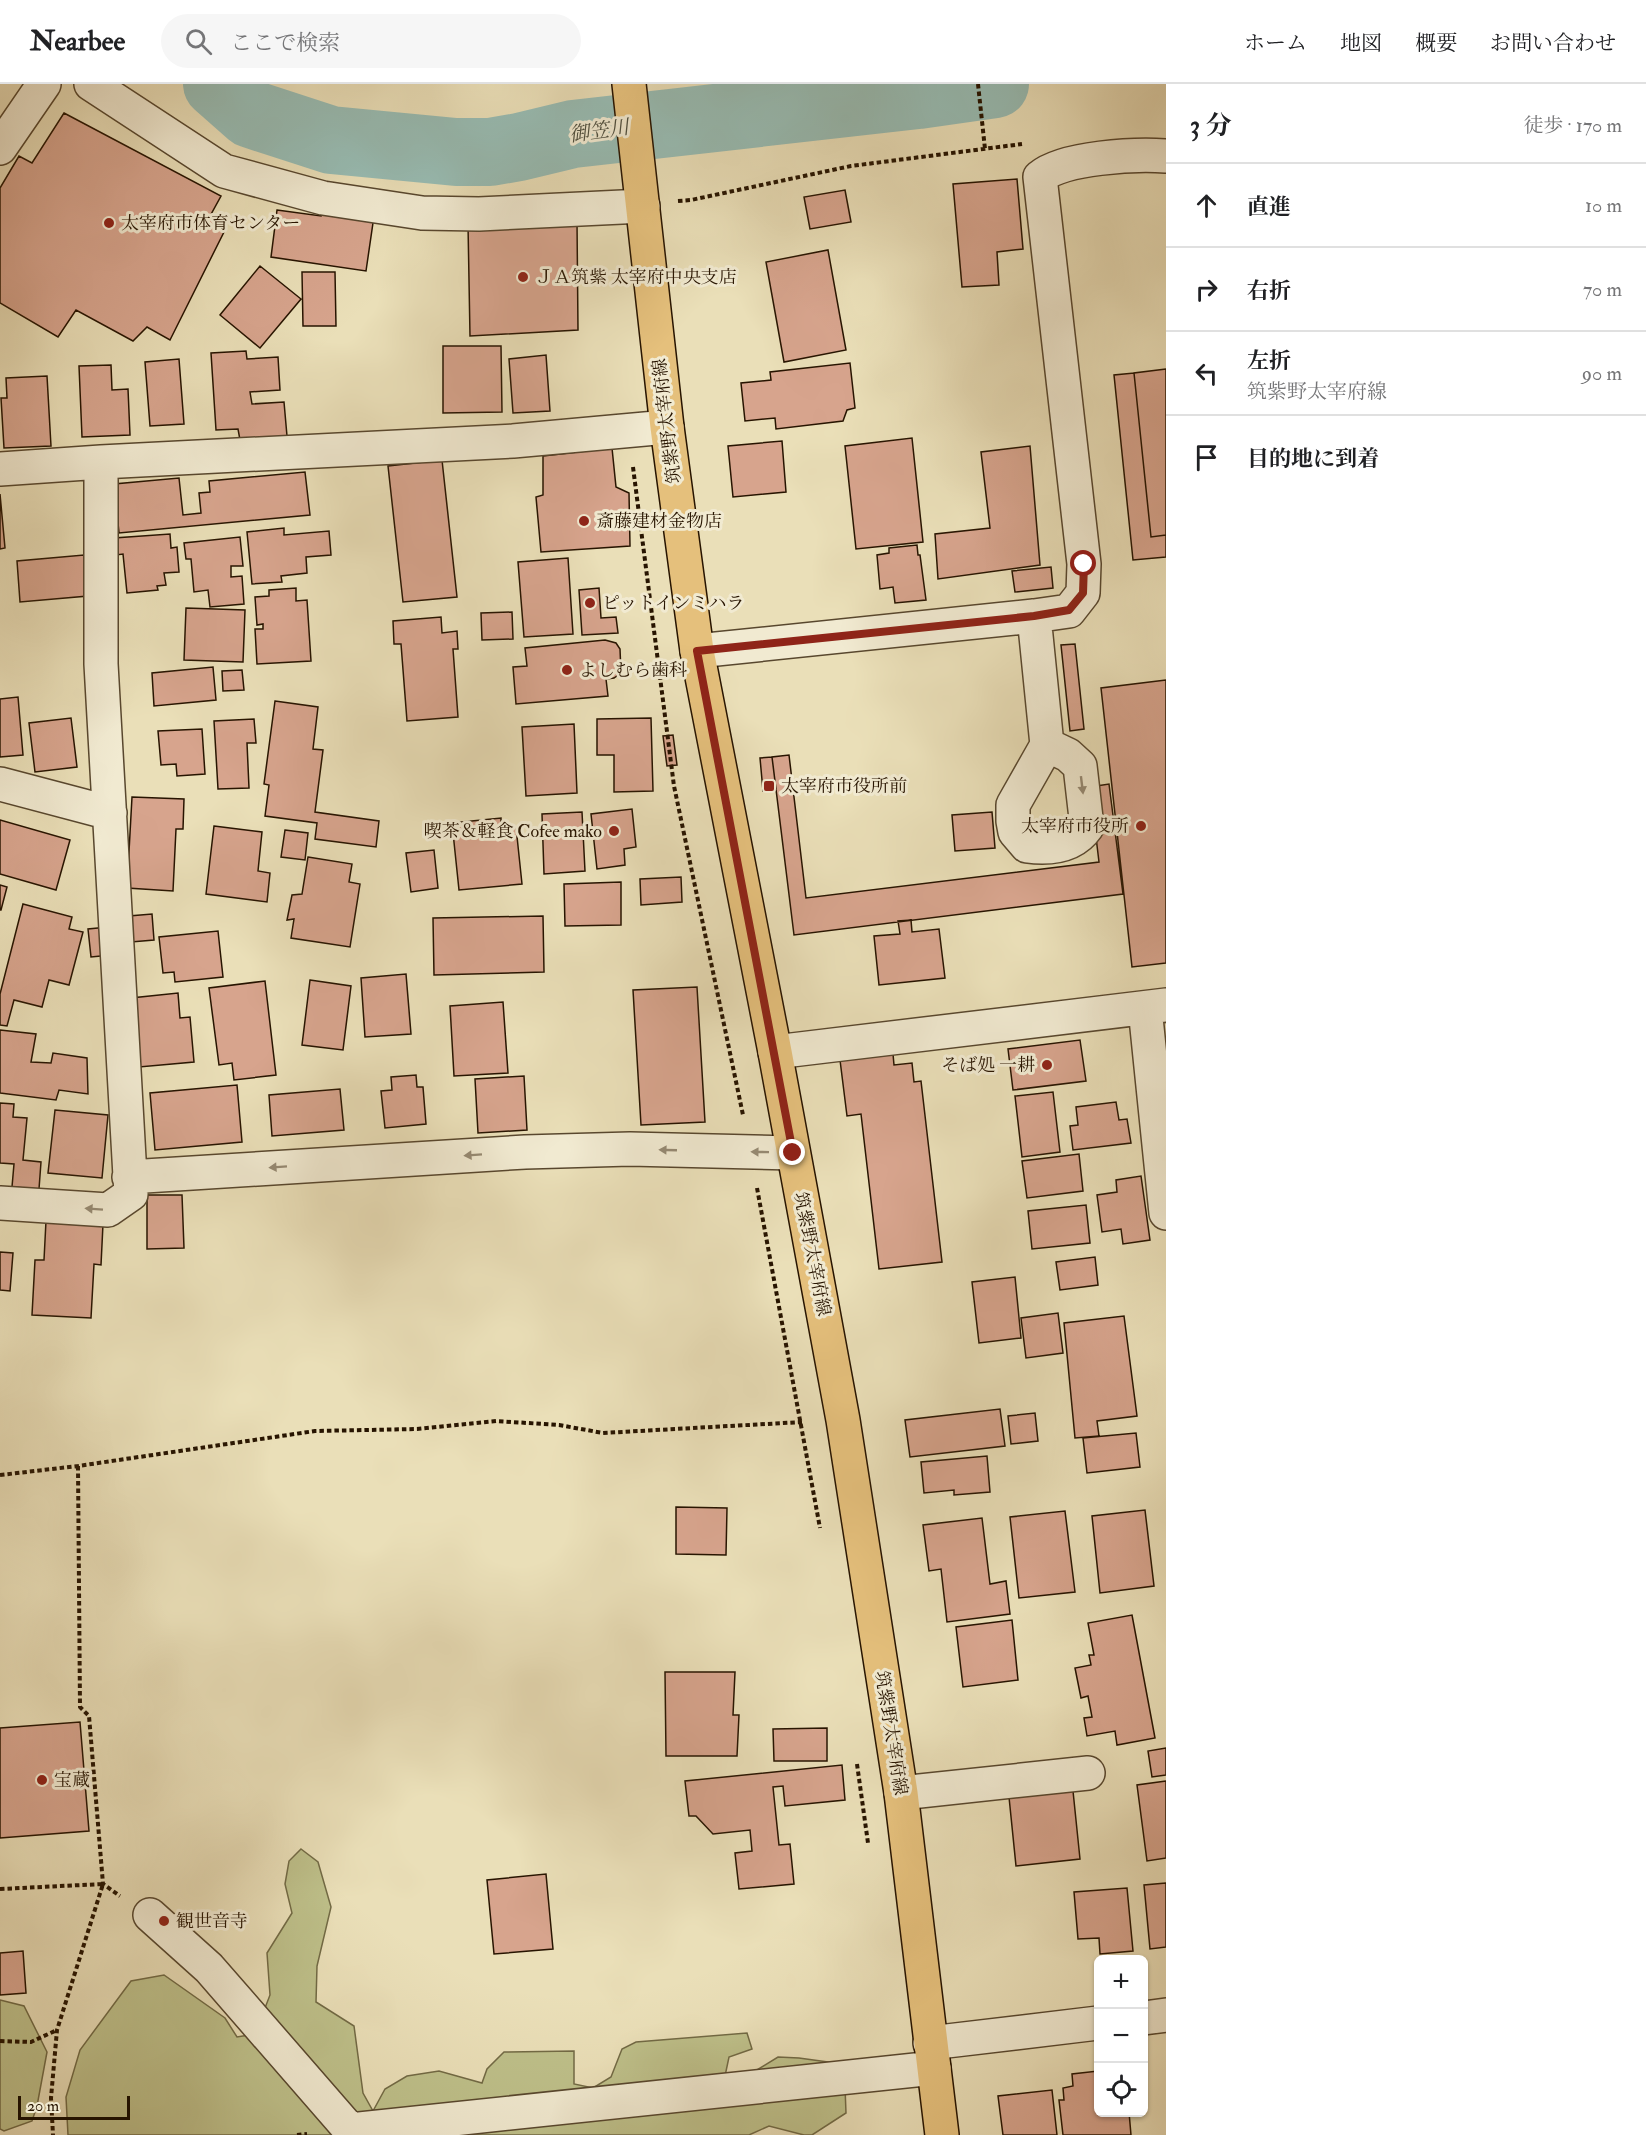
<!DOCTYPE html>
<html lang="ja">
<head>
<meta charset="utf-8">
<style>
  :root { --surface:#fff; --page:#f6f6f6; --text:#202124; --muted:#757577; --line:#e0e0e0 }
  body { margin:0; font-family:"IM FELL Double Pica","Noto Serif JP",serif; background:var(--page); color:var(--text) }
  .controls { position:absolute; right:18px; bottom:18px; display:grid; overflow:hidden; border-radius:9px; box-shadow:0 2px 4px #0004 }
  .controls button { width:54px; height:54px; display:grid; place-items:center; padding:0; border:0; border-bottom:2px solid var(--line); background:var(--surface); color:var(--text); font:30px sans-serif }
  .scale { position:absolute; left:18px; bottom:15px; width:112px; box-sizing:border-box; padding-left:6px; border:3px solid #271400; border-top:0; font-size:16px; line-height:21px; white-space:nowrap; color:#271400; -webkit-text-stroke:4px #f1ead1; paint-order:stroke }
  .stop { position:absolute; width:18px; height:18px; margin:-14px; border:4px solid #8f2418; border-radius:50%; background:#fff }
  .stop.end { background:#8f2418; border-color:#fff; box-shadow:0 2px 6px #0008 }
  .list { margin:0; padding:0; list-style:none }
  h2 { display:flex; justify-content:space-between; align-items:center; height:78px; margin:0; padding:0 24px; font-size:26px }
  h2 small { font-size:20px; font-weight:400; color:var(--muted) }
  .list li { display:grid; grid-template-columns:39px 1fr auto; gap:18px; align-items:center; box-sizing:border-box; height:84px; padding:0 24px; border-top:2px solid var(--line) }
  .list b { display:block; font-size:22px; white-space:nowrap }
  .list p { margin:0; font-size:20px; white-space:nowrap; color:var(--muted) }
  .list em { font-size:20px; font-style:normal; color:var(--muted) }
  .icon { flex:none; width:33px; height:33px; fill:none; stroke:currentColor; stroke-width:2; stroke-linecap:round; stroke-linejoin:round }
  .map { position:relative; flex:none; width:1166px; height:2051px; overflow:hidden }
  header { display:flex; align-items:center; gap:36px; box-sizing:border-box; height:84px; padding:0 30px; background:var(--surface); border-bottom:2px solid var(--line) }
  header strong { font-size:28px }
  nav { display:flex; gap:33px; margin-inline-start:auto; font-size:21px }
  .search { width:420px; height:54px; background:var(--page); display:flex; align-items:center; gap:15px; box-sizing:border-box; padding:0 21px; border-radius:33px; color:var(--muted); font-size:22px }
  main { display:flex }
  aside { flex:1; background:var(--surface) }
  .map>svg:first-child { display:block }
  .green { fill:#bec08a; stroke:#726a45; stroke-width:1.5 }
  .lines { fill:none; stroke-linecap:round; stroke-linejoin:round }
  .stream { stroke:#6b796b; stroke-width:12 }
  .river { stroke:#98bcb3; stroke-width:68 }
  .building { fill:#d7a48d; stroke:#271400; stroke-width:1.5 }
  .minor-casing { stroke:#58472e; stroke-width:36 }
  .major-casing { stroke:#271400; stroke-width:36 }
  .path { stroke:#271400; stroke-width:4; stroke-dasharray:4.5 3; stroke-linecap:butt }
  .minor { stroke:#f1ead1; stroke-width:33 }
  .major { stroke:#e5c07c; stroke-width:33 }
  .oneway { fill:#968a73 }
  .route { stroke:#8f2418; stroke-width:8 }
  .poi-dot { fill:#8f2418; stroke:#f1ead1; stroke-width:2 }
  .labels { text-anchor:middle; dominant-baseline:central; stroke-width:6; stroke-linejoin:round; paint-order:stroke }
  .poi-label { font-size:18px; fill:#271400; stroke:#f1ead1; text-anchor:start }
  .street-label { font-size:18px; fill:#271400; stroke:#f1ead1 }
  .water-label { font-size:20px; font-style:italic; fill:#4f4f3f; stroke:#f1ead1 }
</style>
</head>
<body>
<header>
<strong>Nearbee</strong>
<div class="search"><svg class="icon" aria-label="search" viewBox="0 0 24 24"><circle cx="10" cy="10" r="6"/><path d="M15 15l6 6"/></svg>ここで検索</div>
<nav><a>ホーム</a><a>地図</a><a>概要</a><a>お問い合わせ</a></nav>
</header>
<main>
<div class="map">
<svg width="1166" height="2051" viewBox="0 0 1166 2051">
  <rect width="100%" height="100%" fill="#eadfb8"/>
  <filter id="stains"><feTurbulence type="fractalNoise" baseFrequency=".00333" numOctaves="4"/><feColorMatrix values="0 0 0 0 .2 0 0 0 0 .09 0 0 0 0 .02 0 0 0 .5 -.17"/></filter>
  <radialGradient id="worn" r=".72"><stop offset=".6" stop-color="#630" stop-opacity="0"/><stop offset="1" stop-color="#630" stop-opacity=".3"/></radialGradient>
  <path class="green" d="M 301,1765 L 318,1778 L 331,1823 L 317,1882 L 316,1918 L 354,1942 L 363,2009 L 373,2027 L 385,2005 L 407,1992 L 439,1987 L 482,1999 L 487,1985 L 504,1968 L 574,1967 L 574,2000 L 593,2004 L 611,1993 L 622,1965 L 636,1958 L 747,1949 L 752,1965 L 729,1973 L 725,1992 L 752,1989 L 778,1973 L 799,1974 L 835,1979 L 845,2003 L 846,2029 L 812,2051 L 804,2051 L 769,2042 L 749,2051 L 68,2051 L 66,2013 L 80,1966 L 131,1897 L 164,1891 L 225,1934 L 237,1953 L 255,1950 L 270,1911 L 267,1869 L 292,1829 L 285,1800 L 289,1777 Z
    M 0,1916 L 24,1922 L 47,1968 L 37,2022 L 32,2037 L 4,2047 L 0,2045 Z"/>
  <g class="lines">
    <path class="stream" d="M 954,0 L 954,5"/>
    <path class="river" d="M 217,0 L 251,30 L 331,56 L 456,68 L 490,68 L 519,63 L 573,50 L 918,11 L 995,0"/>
  </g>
  <path class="building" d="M 64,29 L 221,112 L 209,134 L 226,144 L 170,256 L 147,243 L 133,257 L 76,226 L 58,253 L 0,219 L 0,104 L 19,72 L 32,79 Z
    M 1017,95 L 1023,165 L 997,168 L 999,201 L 962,203 L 953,100 Z
    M 845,106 L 851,138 L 810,145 L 804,113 Z
    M 277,126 L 321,132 L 321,126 L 374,132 L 366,187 L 271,173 Z
    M 577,137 L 578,246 L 470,252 L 468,140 Z
    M 828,166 L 846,266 L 784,278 L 766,178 Z
    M 260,182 L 301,215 L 260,264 L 220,231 Z
    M 302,188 L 335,188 L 336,242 L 303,242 Z
    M 443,262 L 501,262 L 502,328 L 443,329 Z
    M 246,267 L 247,275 L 278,273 L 280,306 L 250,308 L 252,320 L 284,318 L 287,352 L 240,356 L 238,345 L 216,346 L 211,269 Z
    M 546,271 L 550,327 L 513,329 L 509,275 Z
    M 179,275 L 184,340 L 150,342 L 145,278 Z
    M 850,279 L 855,324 L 847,326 L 843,337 L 776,345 L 775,334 L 745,337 L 741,299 L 771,296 L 770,288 Z
    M 111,281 L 112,306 L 128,305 L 130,351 L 82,353 L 79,282 Z
    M 1166,285 L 1166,451 L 1151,453 L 1134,289 Z
    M 1134,289 L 1151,453 L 1166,451 L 1166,473 L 1133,476 L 1114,291 Z
    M 47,292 L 51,362 L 4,364 L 1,314 L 7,314 L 6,294 Z
    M 912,354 L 923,458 L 856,465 L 845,362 Z
    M 782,357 L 786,408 L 733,413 L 728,362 Z
    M 1030,362 L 1040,481 L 938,495 L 935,450 L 990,444 L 981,368 Z
    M 612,364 L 616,403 L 629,409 L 630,462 L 541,468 L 536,413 L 543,411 L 543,372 Z
    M 442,376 L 457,513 L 403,518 L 388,382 Z
    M 305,388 L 310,431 L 119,449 L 114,400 L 179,394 L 183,431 L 201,429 L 199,409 L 210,408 L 209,397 Z
    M 0,410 L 5,464 L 0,465 Z
    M 284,444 L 284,451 L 329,447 L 331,471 L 306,473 L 307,489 L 281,492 L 282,498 L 252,500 L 247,448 Z
    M 170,450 L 171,464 L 177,463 L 179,488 L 164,489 L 166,501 L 157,502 L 158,506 L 127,509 L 123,470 L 116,471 L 114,454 Z
    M 240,453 L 243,482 L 231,482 L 231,493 L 242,492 L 244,520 L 210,523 L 208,506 L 194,508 L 191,475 L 186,475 L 184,459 Z
    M 917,461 L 918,471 L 920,471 L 926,516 L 895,519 L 893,503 L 880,505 L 877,471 L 889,469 L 889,464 Z
    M 84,471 L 88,512 L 20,518 L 17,477 Z
    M 568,474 L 573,550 L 524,553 L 518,478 Z
    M 1051,483 L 1053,504 L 1015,508 L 1012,487 Z
    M 296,504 L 296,517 L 307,516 L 311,577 L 257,580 L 255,545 L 263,545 L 263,540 L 257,541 L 255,513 L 269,512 L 269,506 Z
    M 599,504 L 601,534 L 616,533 L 618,549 L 582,551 L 579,506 Z
    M 186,524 L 245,526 L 243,578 L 184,576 Z
    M 512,528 L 513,555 L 482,556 L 481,529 Z
    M 441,533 L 442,549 L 457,547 L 458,565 L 453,565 L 458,633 L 407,637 L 401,560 L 394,560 L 393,537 Z
    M 605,556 L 616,559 L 620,565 L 621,589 L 614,594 L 606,595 L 608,612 L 516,620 L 513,583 L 527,582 L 525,564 Z
    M 1075,560 L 1084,645 L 1070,647 L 1061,561 Z
    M 213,583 L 216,616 L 154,622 L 152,589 Z
    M 242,586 L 244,606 L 223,607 L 222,587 Z
    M 1166,596 L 1166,879 L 1132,883 L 1101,604 Z
    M 18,613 L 23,671 L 0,673 L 0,615 Z
    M 275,617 L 318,623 L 313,665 L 323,666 L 315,728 L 379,737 L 376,763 L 315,755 L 317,739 L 265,732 L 269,701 L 264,700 Z
    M 71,634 L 77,683 L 35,688 L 29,639 Z
    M 651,634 L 653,707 L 614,708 L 614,671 L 597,671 L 597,635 Z
    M 254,635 L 256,659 L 247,659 L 249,704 L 218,705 L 214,637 Z
    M 574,640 L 577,709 L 526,712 L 522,643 Z
    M 202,645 L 205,690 L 177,692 L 176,680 L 161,681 L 158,647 Z
    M 673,651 L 677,681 L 667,682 L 663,652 Z
    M 789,671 L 806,814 L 1099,778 L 1090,703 L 1109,700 L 1123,810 L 794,851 L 772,673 Z
    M 772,673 L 776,705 L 763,707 L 760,674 Z
    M 132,713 L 184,715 L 183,745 L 176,745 L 173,807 L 127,804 Z
    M 632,725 L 636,763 L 624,765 L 625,781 L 597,785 L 591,730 Z
    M 582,728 L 585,787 L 544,790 L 542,730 Z
    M 992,728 L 995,764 L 955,767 L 952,731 Z
    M 501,734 L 501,745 L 516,743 L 522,800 L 459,806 L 452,739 Z
    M 0,736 L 70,756 L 56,806 L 0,790 Z
    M 214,742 L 262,748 L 258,787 L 270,789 L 267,818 L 206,810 Z
    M 285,746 L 308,749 L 305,776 L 281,773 Z
    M 434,766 L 438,804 L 411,808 L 406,769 Z
    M 308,773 L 352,780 L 349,798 L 360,800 L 350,863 L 291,854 L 294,835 L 287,836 L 292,811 L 302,810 Z
    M 681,793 L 682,818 L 641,821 L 640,795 Z
    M 621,798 L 621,841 L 565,842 L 564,800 Z
    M 0,801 L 7,803 L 1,826 L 0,826 Z
    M 23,820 L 72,833 L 69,845 L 83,848 L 69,901 L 49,896 L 42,923 L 14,916 L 7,942 L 0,941 L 0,910 Z
    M 152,830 L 154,856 L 131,858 L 129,832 Z
    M 543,832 L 544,888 L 434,891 L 433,834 Z
    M 911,836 L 912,848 L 939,845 L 945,894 L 879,901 L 874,852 L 900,850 L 898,837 Z
    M 108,843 L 111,871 L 91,873 L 88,845 Z
    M 218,847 L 223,893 L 175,898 L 174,888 L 163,889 L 159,853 Z
    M 406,890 L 411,950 L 365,953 L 361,894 Z
    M 310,896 L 351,902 L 343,966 L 302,961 Z
    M 265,897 L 276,991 L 234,996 L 232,979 L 219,981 L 209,904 Z
    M 697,903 L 705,1038 L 641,1041 L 633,906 Z
    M 178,909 L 180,934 L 190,933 L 194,978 L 139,983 L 131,914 Z
    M 503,918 L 508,989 L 454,992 L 450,922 Z
    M 0,946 L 36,950 L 31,978 L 51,979 L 53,969 L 87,974 L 88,1010 L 59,1006 L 56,1016 L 0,1009 Z
    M 1080,956 L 1086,997 L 1013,1006 L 1008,965 Z
    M 893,970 L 894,981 L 912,979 L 914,998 L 921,997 L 942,1178 L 879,1185 L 861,1030 L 847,1032 L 840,976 Z
    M 416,991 L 417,1003 L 423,1003 L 426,1040 L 385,1044 L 381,1007 L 392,1006 L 391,993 Z
    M 524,992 L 527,1046 L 478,1049 L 475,995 Z
    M 237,1001 L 242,1058 L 155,1066 L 150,1009 Z
    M 340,1005 L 344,1046 L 272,1052 L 269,1011 Z
    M 1053,1008 L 1060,1068 L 1022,1073 L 1015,1012 Z
    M 1116,1018 L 1119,1036 L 1127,1035 L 1131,1059 L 1073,1066 L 1070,1042 L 1078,1041 L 1076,1023 Z
    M 0,1019 L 14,1020 L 13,1033 L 27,1034 L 23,1076 L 41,1078 L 39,1105 L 12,1103 L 14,1080 L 0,1079 Z
    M 55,1026 L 108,1031 L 102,1094 L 48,1089 Z
    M 1079,1070 L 1083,1107 L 1027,1114 L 1022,1077 Z
    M 1141,1092 L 1150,1156 L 1123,1160 L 1121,1145 L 1102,1148 L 1097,1111 L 1117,1108 L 1116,1096 Z
    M 147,1111 L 182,1111 L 184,1164 L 147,1165 Z
    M 1086,1121 L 1090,1159 L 1032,1165 L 1028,1127 Z
    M 46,1137 L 103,1140 L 101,1181 L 94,1180 L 91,1234 L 32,1231 L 35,1176 L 44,1176 Z
    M 0,1168 L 13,1169 L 10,1207 L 0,1206 Z
    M 1095,1173 L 1098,1201 L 1060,1206 L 1056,1178 Z
    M 1015,1193 L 1021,1254 L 979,1259 L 972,1198 Z
    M 1058,1229 L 1063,1269 L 1026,1274 L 1021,1234 Z
    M 1124,1232 L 1137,1332 L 1097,1337 L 1099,1352 L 1075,1354 L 1064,1239 Z
    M 1000,1325 L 1005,1362 L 910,1373 L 905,1336 Z
    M 1035,1329 L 1038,1357 L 1011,1360 L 1008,1332 Z
    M 1136,1349 L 1140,1383 L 1087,1389 L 1083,1354 Z
    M 987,1372 L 990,1408 L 954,1411 L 954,1406 L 924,1409 L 921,1378 Z
    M 676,1423 L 727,1424 L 726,1471 L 676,1470 Z
    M 1145,1426 L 1154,1502 L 1100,1509 L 1092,1432 Z
    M 1065,1427 L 1075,1508 L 1019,1514 L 1010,1433 Z
    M 982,1434 L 990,1500 L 1006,1497 L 1010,1530 L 947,1538 L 941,1485 L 929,1487 L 923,1441 Z
    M 1132,1531 L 1155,1654 L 1117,1661 L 1115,1647 L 1087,1652 L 1084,1634 L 1092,1633 L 1088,1612 L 1081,1614 L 1075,1584 L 1091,1581 L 1089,1571 L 1094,1571 L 1088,1539 Z
    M 1012,1536 L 1018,1596 L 963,1603 L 956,1543 Z
    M 665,1588 L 735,1588 L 733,1631 L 739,1631 L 737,1672 L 666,1672 Z
    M 80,1638 L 89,1747 L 0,1754 L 0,1644 Z
    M 827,1644 L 827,1677 L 774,1677 L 773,1645 Z
    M 1166,1664 L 1166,1691 L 1152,1693 L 1148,1667 Z
    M 842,1681 L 845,1716 L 785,1722 L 783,1702 L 773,1703 L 779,1761 L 790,1760 L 794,1800 L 739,1805 L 735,1769 L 752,1767 L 750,1746 L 713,1750 L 696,1732 L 689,1732 L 685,1697 Z
    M 1166,1697 L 1166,1774 L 1147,1777 L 1137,1701 Z
    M 1073,1707 L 1080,1775 L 1016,1782 L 1009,1713 Z
    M 546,1790 L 553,1865 L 494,1870 L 487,1796 Z
    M 1166,1799 L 1166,1863 L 1150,1865 L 1144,1801 Z
    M 1127,1804 L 1133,1867 L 1100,1870 L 1099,1854 L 1078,1855 L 1074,1808 Z
    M 23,1867 L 26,1909 L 0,1911 L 0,1869 Z
    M 1098,1987 L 1098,2028 L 1129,2028 L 1131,2051 L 1063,2051 L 1059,2016 L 1064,2016 L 1063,2004 L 1073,2002 L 1072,1990 Z
    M 1052,2006 L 1057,2051 L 1003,2051 L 998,2012 Z"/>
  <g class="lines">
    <defs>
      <path id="minor" d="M 91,0 L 224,87 L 323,114 L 422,129 L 479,130 L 643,122
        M 0,64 L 44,0
        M 0,385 L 101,378 L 513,357 L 667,343
        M 1034,532 L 1047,661 L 1013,721 L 1013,737 L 1015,748 L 1027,762 C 1050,765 1073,763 1087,743 L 1080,682 L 1068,671 L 1047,661
        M 697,567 L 1034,532 L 1069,527 L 1083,509 L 1084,480 L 1040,93 C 1064,73 1135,70 1166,72
        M 0,700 L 110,729
        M 1145,924 L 1166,1129
        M 775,968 L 1166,921
        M 129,1093 L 525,1068 L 630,1065 L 793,1069
        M 0,1119 L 108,1126 L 131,1110 L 101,580 L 101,378
        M 901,1709 L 1088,1689
        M 150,1831 L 209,1884 L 350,2046 L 934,1984
        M 1144,1934 L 1166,1931
        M 930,1959 L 1098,1939"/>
      <path id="major" d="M 629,0 L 667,343 L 697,567 L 775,968 L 843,1336 L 901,1709 L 942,2051"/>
    </defs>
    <use href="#minor" class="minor-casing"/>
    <use href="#major" class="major-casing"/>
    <path class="path" d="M 978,0 L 985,65
      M 678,117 L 691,116 L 851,82 L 1022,60
      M 633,383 L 674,702 L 743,1031
      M 757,1104 L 820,1444
      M 78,1382 L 80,1623 L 89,1632 L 103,1800 L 120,1812
      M 0,1391 L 78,1382 L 315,1347 L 417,1345 L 496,1337 L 559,1341 L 603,1349 L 802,1338
      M 857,1680 L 868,1759
      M 0,1805 L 103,1800 L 57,1946 L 51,2014 L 53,2051
      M 0,1957 L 31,1958 L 57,1946
      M 297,2051 L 307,2050"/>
    <use href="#minor" class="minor"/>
    <use href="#major" class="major"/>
  </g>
  <defs><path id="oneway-solid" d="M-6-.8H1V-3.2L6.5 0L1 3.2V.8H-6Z" transform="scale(1.5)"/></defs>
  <g class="oneway">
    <use href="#oneway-solid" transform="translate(1082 701) rotate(83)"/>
    <use href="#oneway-solid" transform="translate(668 1066) rotate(-178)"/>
    <use href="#oneway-solid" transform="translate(760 1068) rotate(-179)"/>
    <use href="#oneway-solid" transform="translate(473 1071) rotate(176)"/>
    <use href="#oneway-solid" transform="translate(278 1083) rotate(176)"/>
    <use href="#oneway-solid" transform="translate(94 1125) rotate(-176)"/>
  </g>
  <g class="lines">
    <path class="route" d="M 793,1069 L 697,567 L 1034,532 L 1069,526 L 1083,509 L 1084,480"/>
  </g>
  <g class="poi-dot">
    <circle cx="109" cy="139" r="6"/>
    <circle cx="523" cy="193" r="6"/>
    <circle cx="584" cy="437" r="6"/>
    <circle cx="590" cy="519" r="6"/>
    <circle cx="567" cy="586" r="6"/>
    <rect x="763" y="696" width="12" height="12" rx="3"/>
    <circle cx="1141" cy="742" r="6"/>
    <circle cx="614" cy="747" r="6"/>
    <circle cx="1047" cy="981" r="6"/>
    <circle cx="42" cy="1696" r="6"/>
    <circle cx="164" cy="1837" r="6"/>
  </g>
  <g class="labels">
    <g class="poi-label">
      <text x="121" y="139">太宰府市体育センター</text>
      <text x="535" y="193">ＪＡ筑紫 太宰府中央支店</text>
      <text x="596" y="437">斎藤建材金物店</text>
      <text x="602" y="519">ピットインミハラ</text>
      <text x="579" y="586">よしむら歯科</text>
      <text x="781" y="702">太宰府市役所前</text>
      <text x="1129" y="742" text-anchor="end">太宰府市役所</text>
      <text x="602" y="747" text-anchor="end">喫茶＆軽食 Cofee mako</text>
      <text x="1035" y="981" text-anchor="end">そば処 一耕</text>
      <text x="54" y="1696">宝蔵</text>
      <text x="176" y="1837">観世音寺</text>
    </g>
    <g class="street-label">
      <text transform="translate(667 337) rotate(-97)">筑紫野太宰府線</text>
      <text transform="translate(812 1170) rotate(79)">筑紫野太宰府線</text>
      <text transform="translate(891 1649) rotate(81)">筑紫野太宰府線</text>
    </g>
    <g class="water-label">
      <text transform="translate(599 47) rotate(-8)">御笠川</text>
    </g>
  </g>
  <rect width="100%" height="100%" filter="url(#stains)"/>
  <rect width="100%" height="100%" fill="url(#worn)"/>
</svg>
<div class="controls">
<button>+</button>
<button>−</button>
<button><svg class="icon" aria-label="locate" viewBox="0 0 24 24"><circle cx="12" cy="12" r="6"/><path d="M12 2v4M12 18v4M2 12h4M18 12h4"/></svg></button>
</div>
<div class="scale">20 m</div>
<div class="stop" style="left:1084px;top:480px"></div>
<div class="stop end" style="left:793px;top:1069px"></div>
</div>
<aside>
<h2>3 分<small>徒歩 · 170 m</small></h2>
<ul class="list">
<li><svg class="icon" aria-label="ahead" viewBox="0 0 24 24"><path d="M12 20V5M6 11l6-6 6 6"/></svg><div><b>直進</b></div><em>10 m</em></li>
<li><svg class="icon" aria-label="right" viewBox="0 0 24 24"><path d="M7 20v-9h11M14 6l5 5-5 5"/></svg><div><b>右折</b></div><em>70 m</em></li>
<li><svg class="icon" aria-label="left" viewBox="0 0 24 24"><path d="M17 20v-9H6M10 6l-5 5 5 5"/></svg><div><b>左折</b><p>筑紫野太宰府線</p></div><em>90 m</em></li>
<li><svg class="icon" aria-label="arrive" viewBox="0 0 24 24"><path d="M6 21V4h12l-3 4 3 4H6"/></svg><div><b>目的地に到着</b></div></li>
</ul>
</aside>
</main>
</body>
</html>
